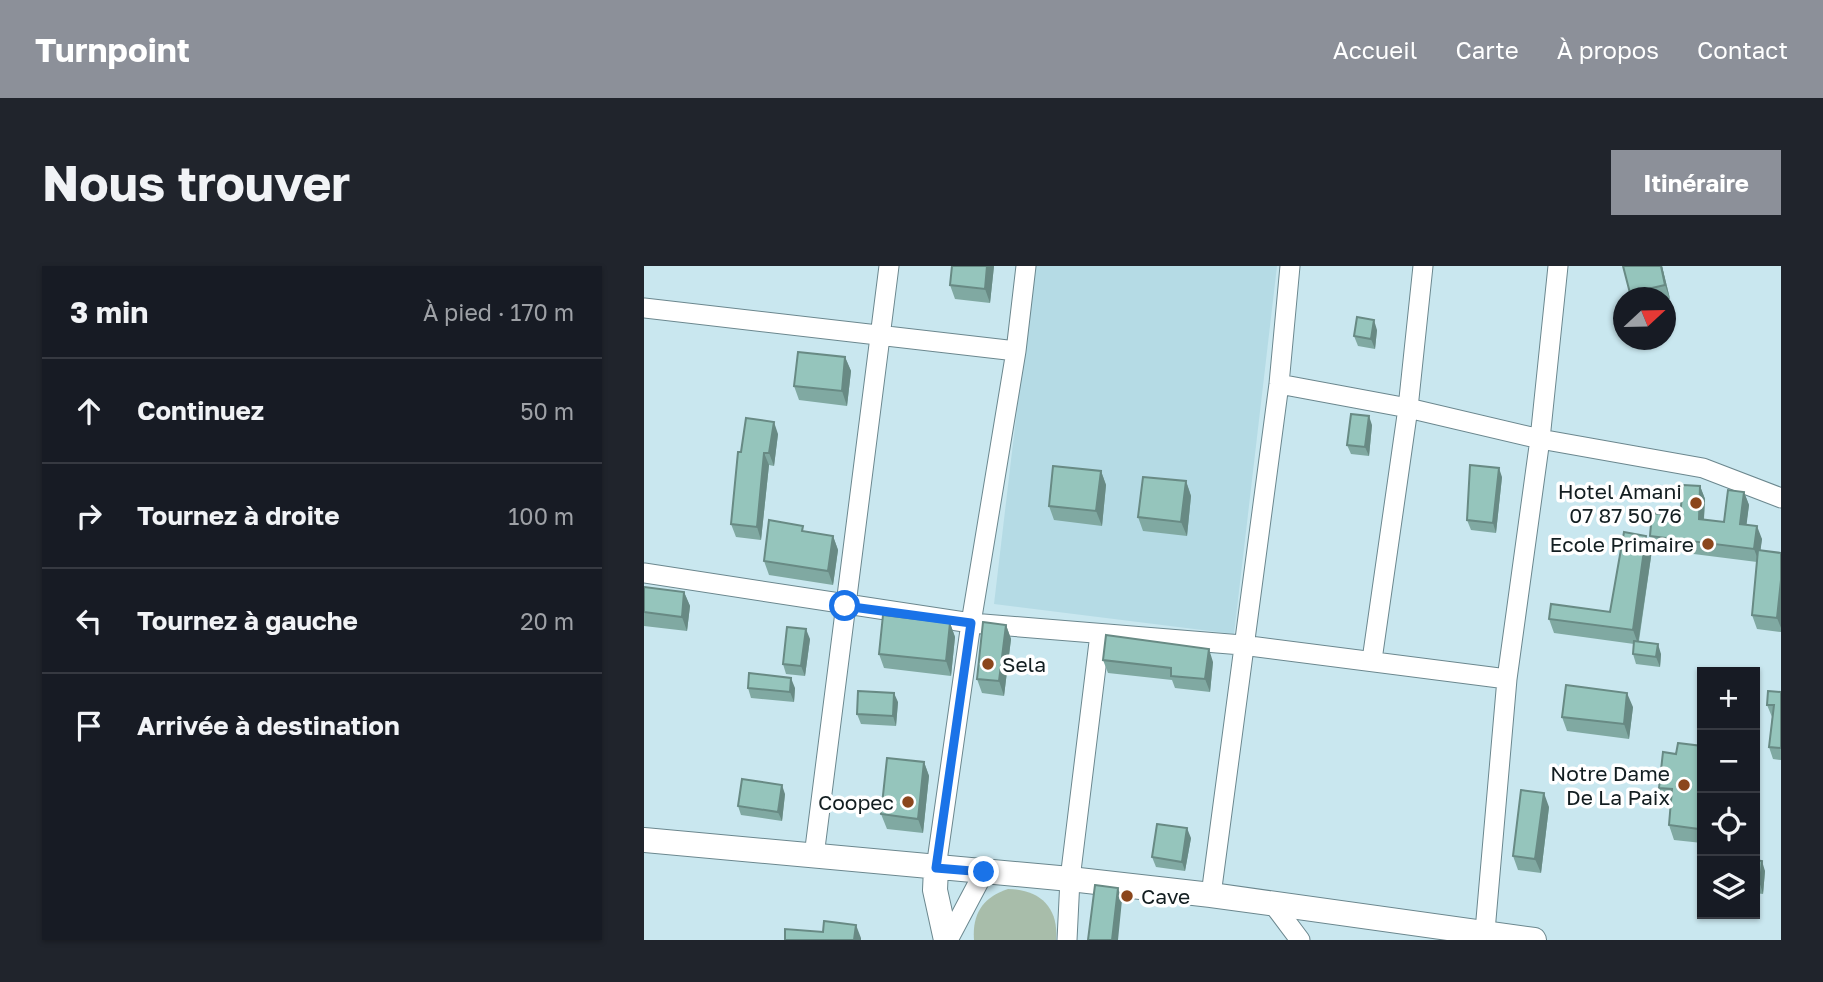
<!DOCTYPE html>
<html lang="fr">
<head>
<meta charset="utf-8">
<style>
  :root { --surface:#171b24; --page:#20242c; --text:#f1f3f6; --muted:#9ea1a6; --line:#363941; --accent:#8c9099 }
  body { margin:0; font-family:"Golos Text",sans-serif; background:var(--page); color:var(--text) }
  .controls { position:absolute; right:21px; bottom:21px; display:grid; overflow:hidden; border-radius:0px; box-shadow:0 2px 5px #0004 }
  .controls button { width:63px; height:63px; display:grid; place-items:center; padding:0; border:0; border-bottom:2px solid var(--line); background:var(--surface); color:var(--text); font:35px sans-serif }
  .compass { position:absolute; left:969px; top:21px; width:63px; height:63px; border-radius:50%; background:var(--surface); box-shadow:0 2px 5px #0004; rotate:68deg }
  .stop { position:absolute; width:21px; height:21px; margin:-16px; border:5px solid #1a73e8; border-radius:50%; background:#fff }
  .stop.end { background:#1a73e8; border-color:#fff; box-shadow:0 2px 7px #0008 }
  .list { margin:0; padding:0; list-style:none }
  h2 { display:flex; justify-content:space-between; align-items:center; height:91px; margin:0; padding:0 28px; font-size:30px }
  h2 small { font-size:23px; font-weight:400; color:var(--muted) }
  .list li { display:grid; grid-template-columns:46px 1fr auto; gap:21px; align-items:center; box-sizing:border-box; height:105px; padding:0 28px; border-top:2px solid var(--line) }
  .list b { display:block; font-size:26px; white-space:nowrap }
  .list em { font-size:23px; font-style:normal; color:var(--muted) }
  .icon { flex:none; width:38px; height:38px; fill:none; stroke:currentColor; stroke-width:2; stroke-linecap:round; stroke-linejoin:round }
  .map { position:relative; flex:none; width:1137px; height:674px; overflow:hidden; border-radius:0px }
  header { display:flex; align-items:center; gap:42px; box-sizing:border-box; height:98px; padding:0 35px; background:var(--accent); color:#fff }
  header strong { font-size:33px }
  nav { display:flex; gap:38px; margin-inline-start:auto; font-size:24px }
  .intro { display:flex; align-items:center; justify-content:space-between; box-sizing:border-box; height:168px; padding:0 42px }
  h1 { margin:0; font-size:49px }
  .button { padding:18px 32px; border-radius:0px; background:var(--accent); color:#fff; font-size:24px; font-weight:700 }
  main { display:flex; gap:42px; padding:0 42px }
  aside { flex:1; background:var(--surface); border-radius:0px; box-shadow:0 2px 5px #0004 }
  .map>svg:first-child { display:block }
  .built { fill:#b5dbe5 }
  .grass { fill:#a8bdaa }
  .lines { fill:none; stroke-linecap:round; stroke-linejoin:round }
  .minor-casing { stroke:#6b878e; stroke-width:21 }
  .tertiary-casing { stroke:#6b878e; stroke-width:26 }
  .minor { stroke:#fff; stroke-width:19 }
  .tertiary { stroke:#fff; stroke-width:24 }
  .wall { fill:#80a9a2 }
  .shaded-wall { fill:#688a84 }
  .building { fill:#95c5bc; stroke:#688a84; stroke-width:2 }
  .route { stroke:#1a73e8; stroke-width:9 }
  .poi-dot { fill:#8b461c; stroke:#fff; stroke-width:2.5 }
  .labels { text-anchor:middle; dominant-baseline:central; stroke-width:7; stroke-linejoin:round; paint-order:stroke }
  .poi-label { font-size:21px; fill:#131e21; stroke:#fff; text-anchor:end }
</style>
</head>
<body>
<header>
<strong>Turnpoint</strong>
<nav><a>Accueil</a><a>Carte</a><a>À propos</a><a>Contact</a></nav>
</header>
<div class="intro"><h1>Nous trouver</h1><a class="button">Itinéraire</a></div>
<main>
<aside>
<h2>3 min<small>À pied · 170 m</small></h2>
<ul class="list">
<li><svg class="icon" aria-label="ahead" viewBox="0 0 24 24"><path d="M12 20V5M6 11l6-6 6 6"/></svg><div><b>Continuez</b></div><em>50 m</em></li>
<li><svg class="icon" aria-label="right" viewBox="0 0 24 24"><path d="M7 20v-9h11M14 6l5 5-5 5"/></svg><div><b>Tournez à droite</b></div><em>100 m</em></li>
<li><svg class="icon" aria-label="left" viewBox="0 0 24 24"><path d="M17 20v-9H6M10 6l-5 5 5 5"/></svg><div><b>Tournez à gauche</b></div><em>20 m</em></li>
<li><svg class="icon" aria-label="arrive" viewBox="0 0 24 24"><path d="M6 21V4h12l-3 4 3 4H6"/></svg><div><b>Arrivée à destination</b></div></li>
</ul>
</aside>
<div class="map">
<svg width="1137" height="674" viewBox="0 0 1137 674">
  <rect width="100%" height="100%" fill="#c9e7ef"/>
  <path class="built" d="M 390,0 L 633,0 L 590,368 L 350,338 Z"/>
  <path class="grass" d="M 364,623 C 396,623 415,642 412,674 L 330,674 C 328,648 339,631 364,623 Z"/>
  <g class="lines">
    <defs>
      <path id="minor" d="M 0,42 L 372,85
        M 635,118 L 764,142 L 896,173 L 1059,202 L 1137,232
        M 0,307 L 327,357 L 598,379 L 863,413
        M 728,394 L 764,142 L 779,0
        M 170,590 L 245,0
        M 292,602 L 327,357 L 372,85 L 382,0
        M 567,629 L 635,118 L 646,0
        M 629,638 L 656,674
        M 841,665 L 863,413 L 896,173 L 914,0
        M 304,674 L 340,606
        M 423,674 L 426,613 L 456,368"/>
      <path id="tertiary" d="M 0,574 L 426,613 L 567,629 L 890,674
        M 292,602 L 291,624 L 302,674"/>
    </defs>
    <use href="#minor" class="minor-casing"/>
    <use href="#tertiary" class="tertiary-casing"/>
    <use href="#minor" class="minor"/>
    <use href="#tertiary" class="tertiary"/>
  </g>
  <path class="wall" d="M 350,0 L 346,37 L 311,33 L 306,19 Z
    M 1018,0 L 1026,33 L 1021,34 L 1021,32 L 987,32 L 986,27 Z
    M 733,64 L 731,83 L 714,80 L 710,70 Z
    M 201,91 L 207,105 L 203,140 L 155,134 L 150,120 Z
    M 728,159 L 725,190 L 707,188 L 703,179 Z
    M 134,168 L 130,200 L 125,199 L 117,274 L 92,271 L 87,258 L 97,186 Z
    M 457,205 L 462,219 L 458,260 L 410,254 L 405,240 Z
    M 858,211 L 852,267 L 827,264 L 823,254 Z
    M 542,215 L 547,230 L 543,270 L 499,265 L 494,251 Z
    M 1056,220 L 1061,233 L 1060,254 L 1080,256 L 1100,226 L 1105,239 L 1102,259 L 1118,273 L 1116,285 L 1137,287 L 1137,366 L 1113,363 L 1108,349 L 1113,296 L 1010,283 L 1006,270 L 1036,251 Z
    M 162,266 L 189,270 L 194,284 L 189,319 L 125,309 L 120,295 Z
    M 1002,270 L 1008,284 L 995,375 L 1017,388 L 1016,401 L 992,398 L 989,388 L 990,378 L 910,367 L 905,353 L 966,346 Z
    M 0,321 L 40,326 L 46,340 L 43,365 L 0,360 Z
    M 306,357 L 311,371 L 307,410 L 240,402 L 235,388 Z
    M 362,359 L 367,373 L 360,430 L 338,427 L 333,413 Z
    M 166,373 L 161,410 L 142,408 L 139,398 Z
    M 459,394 L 569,396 L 566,426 L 531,422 L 528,414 L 464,407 Z
    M 104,422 L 151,422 L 150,436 L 107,432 Z
    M 1137,426 L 1137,494 L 1129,493 L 1125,481 L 1128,451 L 1123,439 Z
    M 254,436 L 252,460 L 217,458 L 213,448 Z
    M 989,441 L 985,473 L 923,465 L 918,451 Z
    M 1058,480 L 1058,577 L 1030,574 L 1025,559 L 1027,537 L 1021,536 L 1015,522 L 1032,488 Z
    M 280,496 L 285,510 L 279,567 L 243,563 L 237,548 Z
    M 141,528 L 138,555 L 97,549 L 94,540 Z
    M 905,541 L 897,607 L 874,604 L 869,590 Z
    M 547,572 L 541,605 L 512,601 L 508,591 Z
    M 1111,594 L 1121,605 L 1119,628 L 1111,627 Z"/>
  <path class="shaded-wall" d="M 343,0 L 350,0 L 346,37 L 341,23 Z
    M 1017,0 L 1018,0 L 1026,33 L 1021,19 Z
    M 730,54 L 733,64 L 731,83 L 727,73 Z
    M 201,91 L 207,105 L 203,140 L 198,125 Z
    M 725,150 L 728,159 L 725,190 L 721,181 Z
    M 130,156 L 134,168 L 130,200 L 125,187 Z
    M 120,187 L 125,199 L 117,274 L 113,261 Z
    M 855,202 L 858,211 L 852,267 L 849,257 Z
    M 457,205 L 462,219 L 458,260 L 452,245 Z
    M 542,215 L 547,230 L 543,270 L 537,256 Z
    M 1056,220 L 1061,233 L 1059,266 L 1055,253 Z
    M 1100,226 L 1105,239 L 1101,271 L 1096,258 Z
    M 1113,260 L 1118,273 L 1115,296 L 1110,283 Z
    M 189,270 L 194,284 L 189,319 L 184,305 Z
    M 1002,270 L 1008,284 L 994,378 L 989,364 Z
    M 1137,314 L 1137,362 L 1133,352 Z
    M 40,326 L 46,340 L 43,365 L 38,351 Z
    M 306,357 L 311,371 L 307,410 L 302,395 Z
    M 362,359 L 367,373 L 360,430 L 355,415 Z
    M 162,363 L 166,373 L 161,410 L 157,400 Z
    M 1014,378 L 1017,388 L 1016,401 L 1012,391 Z
    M 565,383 L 569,396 L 566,426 L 561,413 Z
    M 147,412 L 151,422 L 150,436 L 146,426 Z
    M 250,427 L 254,436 L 252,460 L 249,450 Z
    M 983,427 L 989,441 L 985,473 L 980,458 Z
    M 280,496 L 285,510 L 279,567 L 274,553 Z
    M 138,519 L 141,528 L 138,555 L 134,546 Z
    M 900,527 L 905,541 L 897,607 L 891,593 Z
    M 1058,531 L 1058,572 L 1055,563 Z
    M 543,562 L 547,572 L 541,605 L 538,596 Z
    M 1118,595 L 1121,605 L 1119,628 L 1116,618 Z
    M 474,622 L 478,634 L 474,674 L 468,674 Z
    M 212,659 L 217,672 L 217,674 L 210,674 Z"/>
  <path class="building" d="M 308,0 L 343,0 L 341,23 L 306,19 Z
    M 979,0 L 1017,0 L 1021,19 L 986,27 Z
    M 713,51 L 730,54 L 727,73 L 710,70 Z
    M 154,86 L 201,91 L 198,125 L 150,120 Z
    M 707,148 L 725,150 L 721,181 L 703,179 Z
    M 102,152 L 130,156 L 125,187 L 120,187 L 113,261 L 87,258 L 94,186 L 97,186 Z
    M 826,199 L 855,202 L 849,257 L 823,254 Z
    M 409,200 L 457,205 L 452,245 L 405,240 Z
    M 499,211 L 542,215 L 537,256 L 494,251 Z
    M 1039,219 L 1056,220 L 1055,253 L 1080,256 L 1084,224 L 1100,226 L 1096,258 L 1113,260 L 1110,283 L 1006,270 L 1008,247 L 1036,251 Z
    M 125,254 L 159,260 L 158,265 L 189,270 L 184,305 L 120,295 Z
    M 980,266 L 1002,270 L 989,364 L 905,353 L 907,338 L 966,346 Z
    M 1114,284 L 1137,287 L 1137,314 L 1133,352 L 1108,349 Z
    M 0,321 L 40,326 L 38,351 L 0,346 Z
    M 239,349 L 306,357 L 302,395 L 235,388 Z
    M 339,356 L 362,359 L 355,415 L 333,413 Z
    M 143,361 L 162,363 L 157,400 L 139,398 Z
    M 462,369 L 565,383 L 561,413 L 527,410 L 527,402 L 459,394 Z
    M 990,375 L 1014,378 L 1012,391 L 989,388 Z
    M 105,407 L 147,412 L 146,426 L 104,422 Z
    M 922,419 L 983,427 L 980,458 L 918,451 Z
    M 214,425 L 250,427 L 249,450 L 213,448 Z
    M 1124,425 L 1137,426 L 1137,482 L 1125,481 L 1130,439 L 1123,439 Z
    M 1034,477 L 1058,480 L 1058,531 L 1055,563 L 1025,559 L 1028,523 L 1015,522 L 1019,486 L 1032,488 Z
    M 243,492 L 280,496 L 274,553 L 237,548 Z
    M 98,513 L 138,519 L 134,546 L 94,540 Z
    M 877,524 L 900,527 L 891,593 L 869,590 Z
    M 513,558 L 543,562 L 538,596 L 508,591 Z
    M 1111,594 L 1118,595 L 1116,618 L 1111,618 Z
    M 451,619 L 474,622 L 468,674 L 444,674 Z
    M 180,655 L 212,659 L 210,674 L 141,674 L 141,663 L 179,666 Z"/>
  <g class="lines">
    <path class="route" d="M 201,340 L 327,357 L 292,602 L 340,606"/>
  </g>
  <g class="poi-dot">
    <circle cx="1052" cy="237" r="7"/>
    <circle cx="1064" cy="278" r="7"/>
    <circle cx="344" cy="398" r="7"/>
    <circle cx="1040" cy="519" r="7"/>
    <circle cx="264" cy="536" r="7"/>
    <circle cx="483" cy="630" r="7"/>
  </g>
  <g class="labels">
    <g class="poi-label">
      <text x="1038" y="225">Hotel Amani<tspan x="1038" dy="24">07 87 50 76</tspan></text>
      <text x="1050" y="278">Ecole Primaire</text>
      <text x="358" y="398" text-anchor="start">Sela</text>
      <text x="1026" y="507">Notre Dame<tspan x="1026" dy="24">De La Paix</tspan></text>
      <text x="250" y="536">Coopec</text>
      <text x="497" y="630" text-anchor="start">Cave</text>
    </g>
  </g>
</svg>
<div class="controls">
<button>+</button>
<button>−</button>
<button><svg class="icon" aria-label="locate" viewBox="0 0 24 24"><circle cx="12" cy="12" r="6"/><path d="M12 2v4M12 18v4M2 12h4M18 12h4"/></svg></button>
<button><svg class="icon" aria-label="layers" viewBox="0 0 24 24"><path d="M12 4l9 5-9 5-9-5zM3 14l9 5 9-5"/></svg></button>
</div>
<svg class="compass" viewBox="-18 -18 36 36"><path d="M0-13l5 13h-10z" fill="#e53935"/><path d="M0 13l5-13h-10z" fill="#9ea1a6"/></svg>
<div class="stop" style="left:201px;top:340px"></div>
<div class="stop end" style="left:340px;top:606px"></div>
</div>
</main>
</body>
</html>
